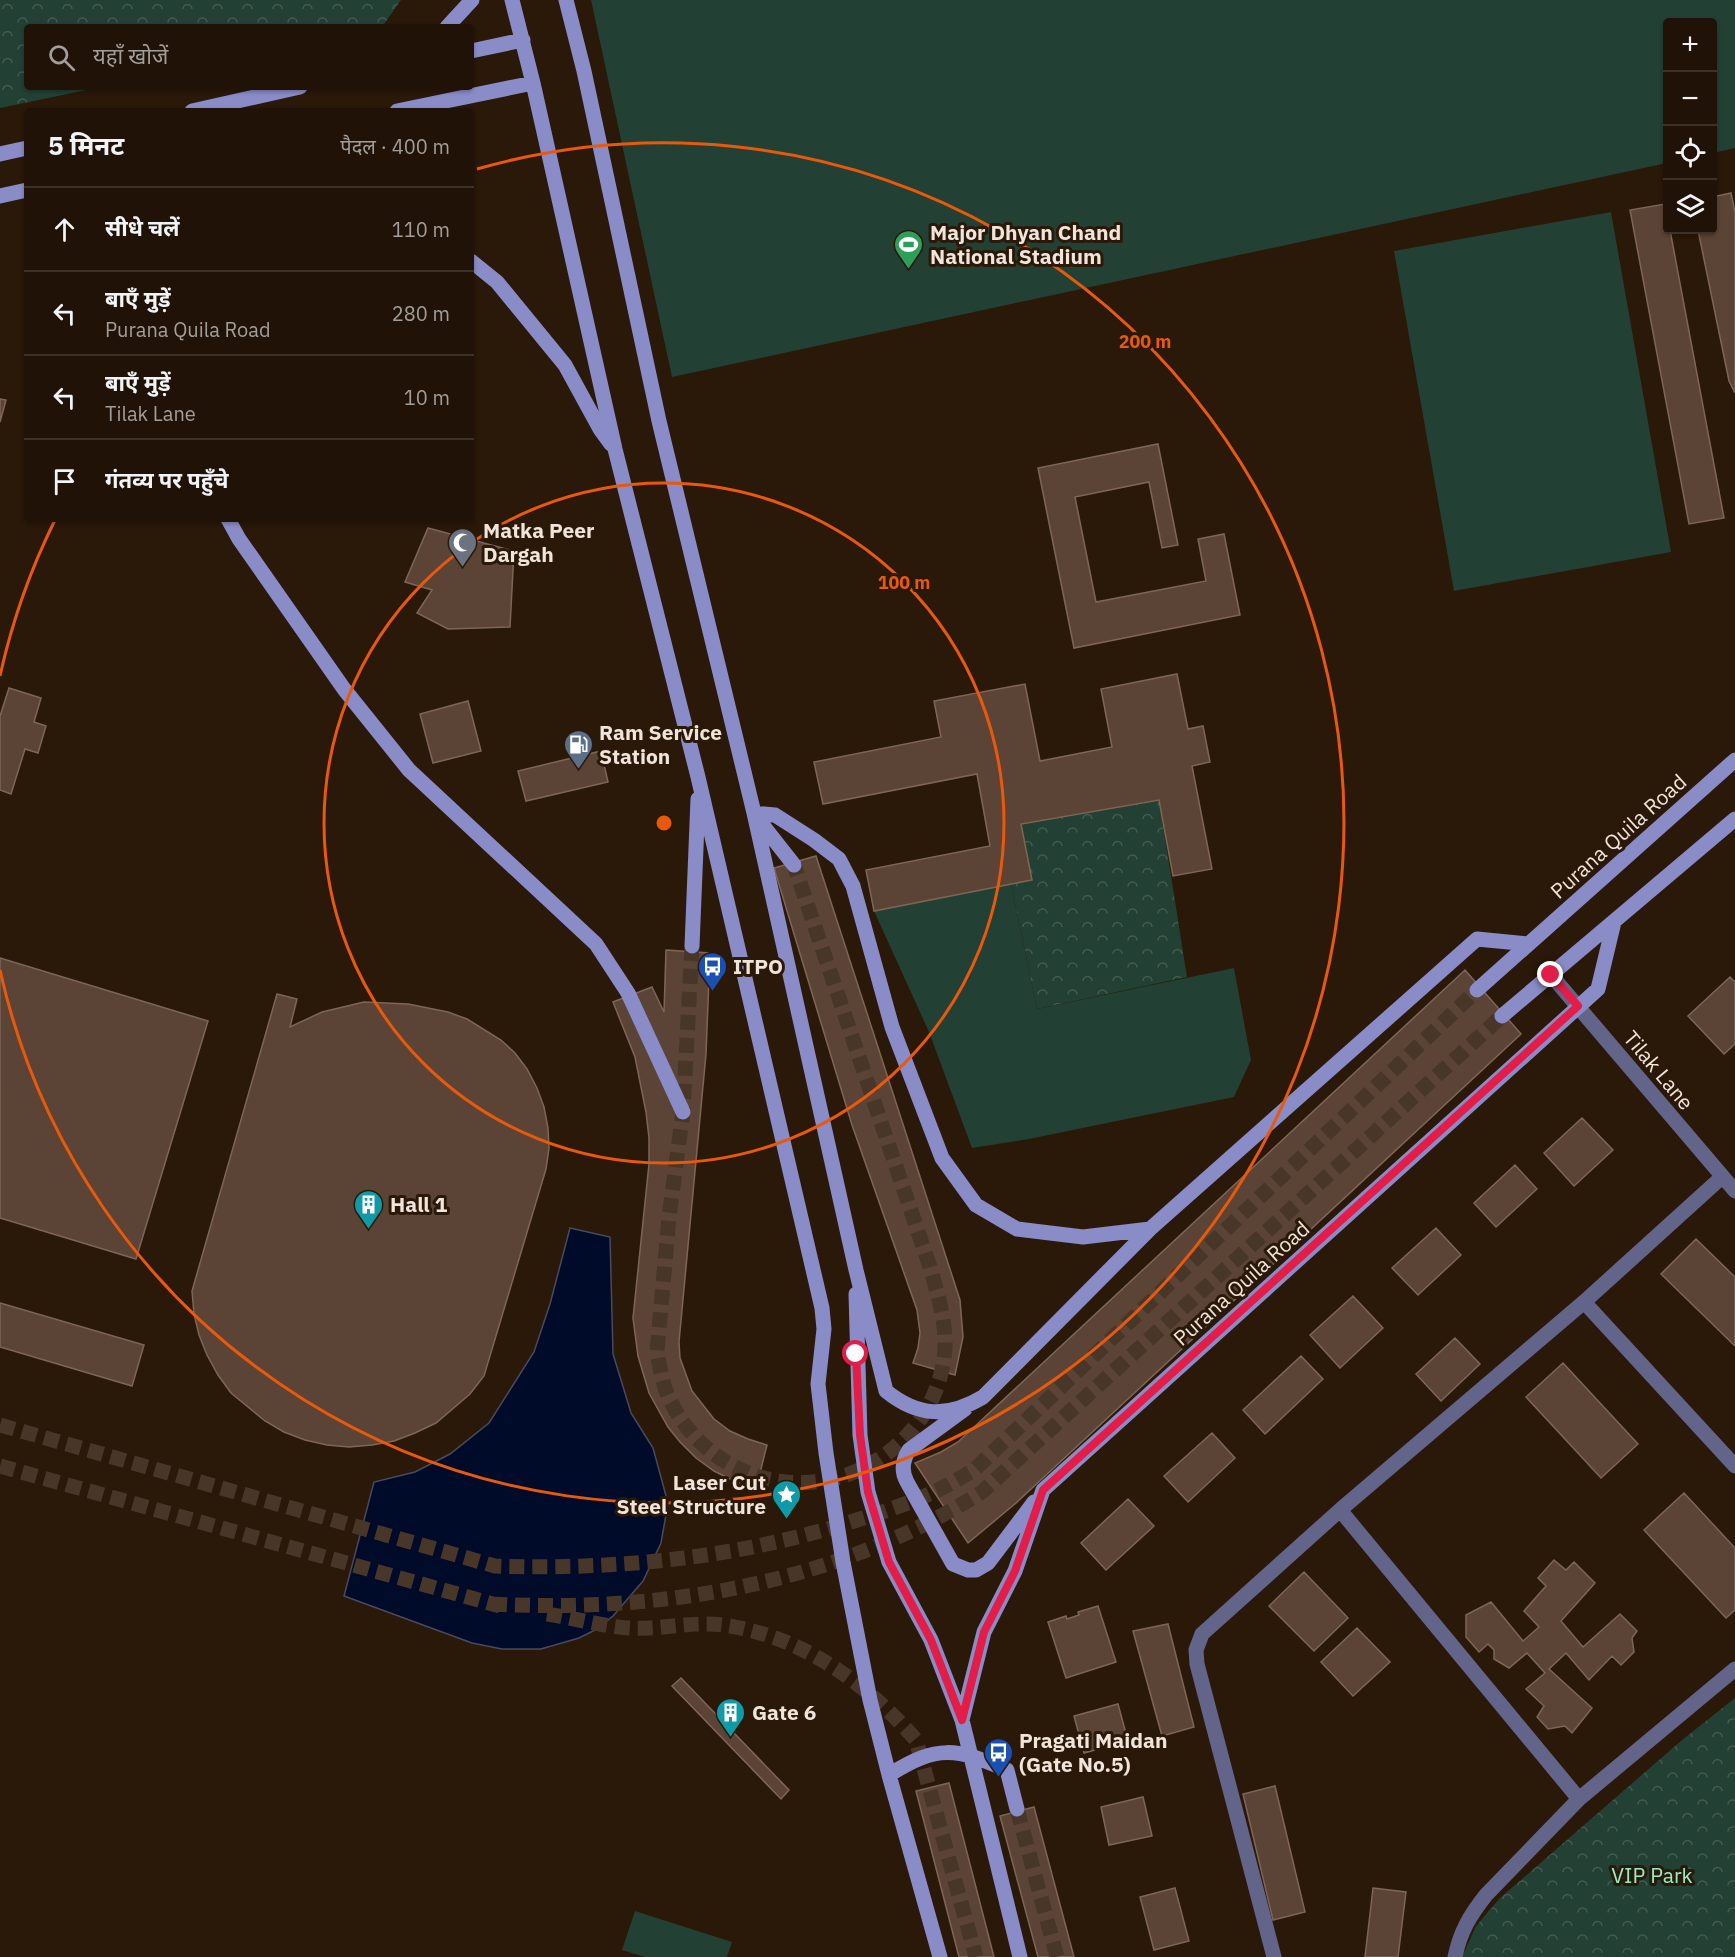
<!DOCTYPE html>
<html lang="hi">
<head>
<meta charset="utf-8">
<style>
  :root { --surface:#201207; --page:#281b11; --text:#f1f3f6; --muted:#a29e9b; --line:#3d3228 }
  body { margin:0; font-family:"IBM Plex Sans","Noto Sans Devanagari",sans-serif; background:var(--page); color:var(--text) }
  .controls { position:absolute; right:18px; top:18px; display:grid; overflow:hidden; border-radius:6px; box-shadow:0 2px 4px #0004 }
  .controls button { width:54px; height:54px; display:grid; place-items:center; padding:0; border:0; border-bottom:2px solid var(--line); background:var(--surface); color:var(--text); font:30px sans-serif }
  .stop { position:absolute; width:18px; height:18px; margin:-14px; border:4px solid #e11d48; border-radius:50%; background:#fff }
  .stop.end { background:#e11d48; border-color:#fff; box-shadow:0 2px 6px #0008 }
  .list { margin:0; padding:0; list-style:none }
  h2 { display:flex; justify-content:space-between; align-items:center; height:78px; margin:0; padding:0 24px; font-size:26px }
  h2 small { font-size:20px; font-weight:400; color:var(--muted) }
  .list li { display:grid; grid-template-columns:39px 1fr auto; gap:18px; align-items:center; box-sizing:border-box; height:84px; padding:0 24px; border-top:2px solid var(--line) }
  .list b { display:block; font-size:22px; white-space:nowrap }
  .list p { margin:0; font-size:20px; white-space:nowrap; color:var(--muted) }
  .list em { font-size:20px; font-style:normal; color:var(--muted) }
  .icon { flex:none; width:33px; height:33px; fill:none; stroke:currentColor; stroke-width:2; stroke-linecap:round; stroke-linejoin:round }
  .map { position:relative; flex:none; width:1735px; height:1957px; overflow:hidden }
  .search { position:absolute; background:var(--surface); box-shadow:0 2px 4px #0004; left:24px; top:24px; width:450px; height:66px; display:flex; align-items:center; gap:15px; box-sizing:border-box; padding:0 21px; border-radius:6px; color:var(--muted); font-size:22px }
  .panel { position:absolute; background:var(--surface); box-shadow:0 2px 4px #0004; left:24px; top:108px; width:450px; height:414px; border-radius:6px }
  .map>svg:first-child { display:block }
  .green { fill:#224033 }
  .forest { fill:url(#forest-crowns) }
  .water { fill:#000a29; stroke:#484b5e; stroke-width:1.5 }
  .building { fill:#5b4436; stroke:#7e6657; stroke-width:1.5 }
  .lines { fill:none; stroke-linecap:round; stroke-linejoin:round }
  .secondary-tunnel { stroke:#483728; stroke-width:15; stroke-dasharray:15 8; stroke-linecap:butt }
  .street { stroke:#626489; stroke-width:15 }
  .secondary { stroke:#8a8cc8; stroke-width:15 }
  .route { stroke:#e11d48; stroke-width:8 }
  .ring { fill:none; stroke:#e8590c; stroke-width:3 }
  .labels { text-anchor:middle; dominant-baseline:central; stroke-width:6; stroke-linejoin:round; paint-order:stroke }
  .poi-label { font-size:21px; font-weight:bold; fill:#f1e4da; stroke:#2a1809; text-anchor:start }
  .street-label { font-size:21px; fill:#f1e4da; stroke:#2a1809 }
  .park-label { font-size:21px; fill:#95edc6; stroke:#2a1809 }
  .centre { fill:#e8590c; stroke:#2a1809; stroke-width:3 }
  .ring-label { font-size:18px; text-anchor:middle; font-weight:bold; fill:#e8590c; stroke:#2a1809; stroke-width:6; stroke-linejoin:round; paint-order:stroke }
</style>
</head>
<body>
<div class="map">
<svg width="1735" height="1957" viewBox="0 0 1735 1957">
  <defs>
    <pattern id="forest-crowns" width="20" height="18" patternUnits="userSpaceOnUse" patternTransform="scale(1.5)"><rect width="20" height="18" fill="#224033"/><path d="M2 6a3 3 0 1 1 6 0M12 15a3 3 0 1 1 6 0" fill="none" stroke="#435b50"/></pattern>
  </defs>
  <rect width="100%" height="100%" fill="#2a1809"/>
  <path class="green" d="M 591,0 L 1735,0 L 1735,148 L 1713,153 L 1712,22 L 1668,22 L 1667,163 L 672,377 Z
    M 1611,212 L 1671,552 L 1454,591 L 1394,251 Z
    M 1011,884 L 1037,1009 L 1234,968 L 1251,1060 L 1234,1097 L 1029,1139 L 972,1148 L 929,1032 L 874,911 Z
    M 635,1911 L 732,1942 L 727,1957 L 645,1957 L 622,1950 Z"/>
  <path class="forest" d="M 0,0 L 401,0 L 382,27 L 27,27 L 27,87 L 101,87 L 0,108 Z
    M 1159,800 L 1187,977 L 1037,1009 L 1011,884 L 1031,880 L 1021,824 Z
    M 1735,1698 L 1735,1957 L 1462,1957 L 1476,1926 L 1500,1898 L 1682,1740 Z"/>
  <path class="water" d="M 570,1228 L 610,1237 L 613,1354 L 631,1413 L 653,1448 L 668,1503 L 661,1543 L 643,1581 L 613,1616 L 597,1629 L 579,1638 L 541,1649 L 502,1649 L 472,1643 L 344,1596 L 374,1482 L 415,1472 L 450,1454 L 489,1423 L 534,1352 L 550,1304 Z"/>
  <path class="building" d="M 1731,193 L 1735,212 L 1735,393 L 1729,381 L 1698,230 L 1712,230 L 1712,197 Z
    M 1665,204 L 1668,230 L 1670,230 L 1724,518 L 1689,524 L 1630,210 Z
    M 0,399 L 6,400 L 0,422 Z
    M 1158,444 L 1178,545 L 1162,548 L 1149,482 L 1075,497 L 1096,602 L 1206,581 L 1198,539 L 1224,534 L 1240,615 L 1074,648 L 1038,468 Z
    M 428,528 L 514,551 L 510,627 L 448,629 L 417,613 L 432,590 L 405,582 Z
    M 1177,674 L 1188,729 L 1203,726 L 1210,762 L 1192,766 L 1212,869 L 1173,876 L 1159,800 L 1021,824 L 1032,880 L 874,911 L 866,870 L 990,846 L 977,774 L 823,804 L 814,762 L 941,737 L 934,701 L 1025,684 L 1040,761 L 1112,747 L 1101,689 Z
    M 9,688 L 41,698 L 34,722 L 46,726 L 38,753 L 25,749 L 11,794 L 0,790 L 0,716 Z
    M 468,701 L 481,751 L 433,763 L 420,714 Z
    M 601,751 L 608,782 L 526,801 L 518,771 Z
    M 816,856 L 960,1300 L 963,1337 L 955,1375 L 913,1363 L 918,1348 L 920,1333 L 917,1310 L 852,1125 L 774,868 Z
    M 666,950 L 710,953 L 706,1054 L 679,1342 L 680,1358 L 692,1391 L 714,1419 L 730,1431 L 748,1439 L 767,1445 L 756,1489 L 734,1481 L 714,1471 L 696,1458 L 680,1442 L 668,1427 L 649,1393 L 638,1356 L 633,1318 L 649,1164 L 649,1138 L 646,1112 L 635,1057 L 613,1002 L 652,987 L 664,1012 Z
    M 0,958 L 208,1021 L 136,1259 L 0,1218 Z
    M 1465,970 L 1521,1034 L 1016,1503 L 968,1543 L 915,1463 L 941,1452 L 958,1442 Z
    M 1730,977 L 1735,982 L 1735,1044 L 1724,1054 L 1688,1016 Z
    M 277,994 L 297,999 L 290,1027 L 322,1012 L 364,1002 L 408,1004 L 448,1012 L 467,1019 L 501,1040 L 515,1053 L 527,1069 L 537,1088 L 544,1107 L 548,1128 L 549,1148 L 546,1169 L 484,1376 L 470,1394 L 436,1423 L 415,1433 L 394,1441 L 372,1445 L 349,1447 L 327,1445 L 305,1440 L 284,1432 L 265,1421 L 231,1393 L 218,1375 L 207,1355 L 199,1335 L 194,1314 L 192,1291 Z
    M 1582,1118 L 1613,1150 L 1574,1186 L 1544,1153 Z
    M 1515,1165 L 1537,1189 L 1496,1227 L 1474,1203 Z
    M 1436,1228 L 1461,1255 L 1418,1295 L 1392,1268 Z
    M 1696,1239 L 1735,1277 L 1735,1346 L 1661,1274 Z
    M 1353,1296 L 1383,1328 L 1340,1368 L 1310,1335 Z
    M 0,1303 L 144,1345 L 132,1386 L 0,1347 Z
    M 1455,1338 L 1480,1364 L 1441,1401 L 1416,1374 Z
    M 1301,1356 L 1323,1379 L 1265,1434 L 1243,1410 Z
    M 1563,1363 L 1638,1444 L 1601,1478 L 1526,1397 Z
    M 1212,1433 L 1235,1458 L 1188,1502 L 1164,1476 Z
    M 1684,1493 L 1735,1548 L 1735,1610 L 1726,1618 L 1644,1530 Z
    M 1128,1499 L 1154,1526 L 1106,1570 L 1081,1543 Z
    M 1554,1560 L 1566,1570 L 1574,1562 L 1595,1583 L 1561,1621 L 1583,1647 L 1620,1614 L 1637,1631 L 1632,1638 L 1634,1652 L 1621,1665 L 1612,1656 L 1589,1680 L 1566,1653 L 1549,1669 L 1592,1708 L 1572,1733 L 1565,1726 L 1548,1729 L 1537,1717 L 1544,1706 L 1526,1689 L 1545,1673 L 1527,1653 L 1509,1668 L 1494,1659 L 1494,1650 L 1488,1644 L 1479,1652 L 1466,1637 L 1466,1615 L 1491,1602 L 1523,1641 L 1539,1627 L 1524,1611 L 1546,1586 L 1538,1578 Z
    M 1304,1572 L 1348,1618 L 1314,1651 L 1269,1606 Z
    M 1098,1606 L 1116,1662 L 1066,1678 L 1048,1622 L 1066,1616 L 1067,1619 L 1079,1615 L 1078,1612 Z
    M 1168,1624 L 1194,1727 L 1162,1736 L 1133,1631 Z
    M 1357,1628 L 1390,1662 L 1353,1696 L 1321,1662 Z
    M 681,1678 L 789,1790 L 781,1799 L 672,1686 Z
    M 1118,1704 L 1128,1741 L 1084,1753 L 1074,1716 Z
    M 949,1783 L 994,1957 L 959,1957 L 916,1791 Z
    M 1275,1786 L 1305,1912 L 1273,1920 L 1243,1794 Z
    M 1143,1797 L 1152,1836 L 1109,1845 L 1101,1807 Z
    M 1034,1807 L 1074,1957 L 1038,1957 L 1000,1816 Z
    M 1175,1888 L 1189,1941 L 1154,1950 L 1140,1897 Z
    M 1373,1888 L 1406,1892 L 1398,1957 L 1365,1957 Z"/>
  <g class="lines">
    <path class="secondary-tunnel" d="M 692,946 L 683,1112 L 669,1217 L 657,1352 C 660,1367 662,1382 668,1396 C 713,1495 841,1513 912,1430 C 932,1407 945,1374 945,1343 C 945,1317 937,1292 930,1267 L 794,865
      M 0,1425 L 495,1566 C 618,1570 739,1558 857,1520 C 883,1512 910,1503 934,1492 C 948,1486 961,1477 974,1470 L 1477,990
      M 0,1466 L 500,1606
      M 492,1604 C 662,1613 836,1584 982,1492 L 1502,1016
      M 547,1614 C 574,1618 601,1626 628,1628 C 660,1630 693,1621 724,1625 C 801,1636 867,1683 916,1740 L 976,1957
      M 1017,1809 L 1057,1957"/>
    <path class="street" d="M 1551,975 L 1735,1191
      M 1584,1302 L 1735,1466
      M 1340,1510 L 1579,1799 L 1735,1669
      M 1274,1957 L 1197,1664 L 1196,1650 L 1202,1634 L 1340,1510 L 1584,1302 L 1722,1177
      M 1455,1957 C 1460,1932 1470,1915 1486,1895 L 1579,1799"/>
    <path class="secondary" d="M 512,0 L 533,83 L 615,449 L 698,777 L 822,1308 L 824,1329 L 818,1384 L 826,1453 L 843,1562 L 870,1700 L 889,1775 L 940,1957
      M 566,0 L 584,71 L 659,421 L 754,813 L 856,1270 L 886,1391 C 918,1417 948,1418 983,1397 L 1150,1229
      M 447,27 L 472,0
      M 471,51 L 523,40
      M 192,111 L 300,87
      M 397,111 L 533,83
      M 0,154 L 27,148
      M 0,196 L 27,190
      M 471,261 L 497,282 L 565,365 L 600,429 L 611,444
      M 228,519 L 239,539 L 344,689 L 409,770 L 596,944 L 628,993 L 683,1112
      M 754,813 L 775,815 L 814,840 L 839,859 L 853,886 L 892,1027 L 942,1158 L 976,1205 L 1017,1229 L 1083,1237 L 1150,1229 L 1477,939 L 1528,944
      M 757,818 L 794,865
      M 692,946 L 698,799
      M 1477,990 L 1735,760
      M 1502,1016 L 1735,819
      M 856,1294 L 860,1435 L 868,1492 L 889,1562 L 931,1640 L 962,1720 L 1020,1957
      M 965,1409 L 909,1450 C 902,1461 901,1471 907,1482 L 953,1564 L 968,1570 L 976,1570 L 988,1563 L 1034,1502
      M 962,1720 L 984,1632 L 1015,1571 L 1043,1490 L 1598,989 L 1614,922
      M 889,1775 C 938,1744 956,1748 1007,1770 L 1017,1809"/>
  </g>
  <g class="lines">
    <path class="route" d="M 856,1354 L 860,1435 L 868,1492 L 889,1562 L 931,1640 L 962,1720 L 984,1632 L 1015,1571 L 1043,1490 L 1578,1006 L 1551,975"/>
  </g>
  <g class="ring">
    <circle cx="664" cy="823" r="340"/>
    <path d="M0 676A680 680 0 0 1 55 520M477 169A680 680 0 1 1 0 970"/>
  </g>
  <defs>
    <symbol id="stadium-pin" viewBox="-11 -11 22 30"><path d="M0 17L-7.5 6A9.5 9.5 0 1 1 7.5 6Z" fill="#2e9e5b" stroke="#2a1809"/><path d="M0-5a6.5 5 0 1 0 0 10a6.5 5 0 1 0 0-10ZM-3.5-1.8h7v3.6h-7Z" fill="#fff"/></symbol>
    <symbol id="mosque-pin" viewBox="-11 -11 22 30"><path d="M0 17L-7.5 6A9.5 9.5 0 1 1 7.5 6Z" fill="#6b7280" stroke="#2a1809"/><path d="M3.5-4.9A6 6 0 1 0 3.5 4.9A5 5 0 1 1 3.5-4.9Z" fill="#fff"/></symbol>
    <symbol id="fuel-pin" viewBox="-11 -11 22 30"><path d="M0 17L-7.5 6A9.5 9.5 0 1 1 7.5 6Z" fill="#5c6f8a" stroke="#2a1809"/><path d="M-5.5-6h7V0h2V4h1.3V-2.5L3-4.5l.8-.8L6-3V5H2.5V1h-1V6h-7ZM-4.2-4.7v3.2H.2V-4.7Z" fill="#fff"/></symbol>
    <symbol id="bus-pin" viewBox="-11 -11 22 30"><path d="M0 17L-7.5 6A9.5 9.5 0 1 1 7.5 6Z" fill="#1a4fb4" stroke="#2a1809"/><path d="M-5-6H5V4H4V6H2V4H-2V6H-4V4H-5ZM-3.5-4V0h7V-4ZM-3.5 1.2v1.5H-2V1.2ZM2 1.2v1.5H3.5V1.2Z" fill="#fff"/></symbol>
    <symbol id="building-pin" viewBox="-11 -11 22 30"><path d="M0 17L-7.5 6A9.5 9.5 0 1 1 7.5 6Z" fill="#0f9aa8" stroke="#2a1809"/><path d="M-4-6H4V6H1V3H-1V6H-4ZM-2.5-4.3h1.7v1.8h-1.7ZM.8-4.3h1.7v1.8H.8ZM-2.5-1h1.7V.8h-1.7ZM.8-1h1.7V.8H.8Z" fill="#fff"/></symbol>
    <symbol id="sight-pin" viewBox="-11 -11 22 30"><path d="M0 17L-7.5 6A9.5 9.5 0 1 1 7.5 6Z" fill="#0f9aa8" stroke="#2a1809"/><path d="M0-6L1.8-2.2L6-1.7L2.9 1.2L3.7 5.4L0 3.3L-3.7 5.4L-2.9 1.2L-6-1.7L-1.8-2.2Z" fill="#fff"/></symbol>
  </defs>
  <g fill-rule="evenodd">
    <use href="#stadium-pin" x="892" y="228" width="33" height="45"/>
    <use href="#mosque-pin" x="446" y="526" width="33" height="45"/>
    <use href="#fuel-pin" x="562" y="728" width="33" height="45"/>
    <use href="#bus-pin" x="696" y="950" width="33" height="45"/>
    <use href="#building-pin" x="352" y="1188" width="33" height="45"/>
    <use href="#sight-pin" x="770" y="1478" width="33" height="45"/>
    <use href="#building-pin" x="714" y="1696" width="33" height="45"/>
    <use href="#bus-pin" x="982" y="1736" width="33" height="45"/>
  </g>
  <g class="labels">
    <g class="poi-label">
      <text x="930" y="232">Major Dhyan Chand<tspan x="930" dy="24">National Stadium</tspan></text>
      <text x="483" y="530">Matka Peer<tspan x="483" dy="24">Dargah</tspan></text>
      <text x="599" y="732">Ram Service<tspan x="599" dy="24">Station</tspan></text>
      <text x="733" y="966">ITPO</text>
      <text x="390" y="1204">Hall 1</text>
      <text x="766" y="1482" text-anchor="end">Laser Cut<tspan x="766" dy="24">Steel Structure</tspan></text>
      <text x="752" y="1712">Gate 6</text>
      <text x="1019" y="1740">Pragati Maidan<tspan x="1019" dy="24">(Gate No.5)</tspan></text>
    </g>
    <g class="street-label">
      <text transform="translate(1618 836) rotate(-42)">Purana Quila Road</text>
      <text transform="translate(1659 1070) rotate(50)">Tilak Lane</text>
      <text transform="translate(1241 1283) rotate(-42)">Purana Quila Road</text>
    </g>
    <g class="park-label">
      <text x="1652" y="1875">VIP Park</text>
    </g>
  </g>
  <circle cx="664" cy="823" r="9" class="centre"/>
  <g class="ring-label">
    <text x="1145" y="348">200 m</text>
    <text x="904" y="589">100 m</text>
  </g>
</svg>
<div class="controls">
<button>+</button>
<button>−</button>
<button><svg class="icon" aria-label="locate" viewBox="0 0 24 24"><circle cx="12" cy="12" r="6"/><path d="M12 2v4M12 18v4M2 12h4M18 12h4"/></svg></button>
<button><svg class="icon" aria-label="layers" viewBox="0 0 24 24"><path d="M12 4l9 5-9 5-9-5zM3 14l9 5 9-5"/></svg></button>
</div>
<div class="stop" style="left:856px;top:1354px"></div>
<div class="stop end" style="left:1551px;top:975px"></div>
<div class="search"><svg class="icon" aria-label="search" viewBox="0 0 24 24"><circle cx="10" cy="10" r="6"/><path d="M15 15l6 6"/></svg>यहाँ खोजें</div>
<section class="panel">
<h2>5 मिनट<small>पैदल · 400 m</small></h2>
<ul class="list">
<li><svg class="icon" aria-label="ahead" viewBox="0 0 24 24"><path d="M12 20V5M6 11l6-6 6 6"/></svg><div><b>सीधे चलें</b></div><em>110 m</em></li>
<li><svg class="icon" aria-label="left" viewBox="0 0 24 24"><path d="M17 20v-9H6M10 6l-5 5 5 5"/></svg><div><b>बाएँ मुड़ें</b><p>Purana Quila Road</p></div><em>280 m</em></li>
<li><svg class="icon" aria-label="left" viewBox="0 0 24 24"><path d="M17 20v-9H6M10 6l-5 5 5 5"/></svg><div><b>बाएँ मुड़ें</b><p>Tilak Lane</p></div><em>10 m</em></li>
<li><svg class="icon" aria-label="arrive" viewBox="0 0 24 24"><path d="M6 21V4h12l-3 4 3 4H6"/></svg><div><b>गंतव्य पर पहुँचे</b></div></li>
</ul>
</section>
</div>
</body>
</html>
